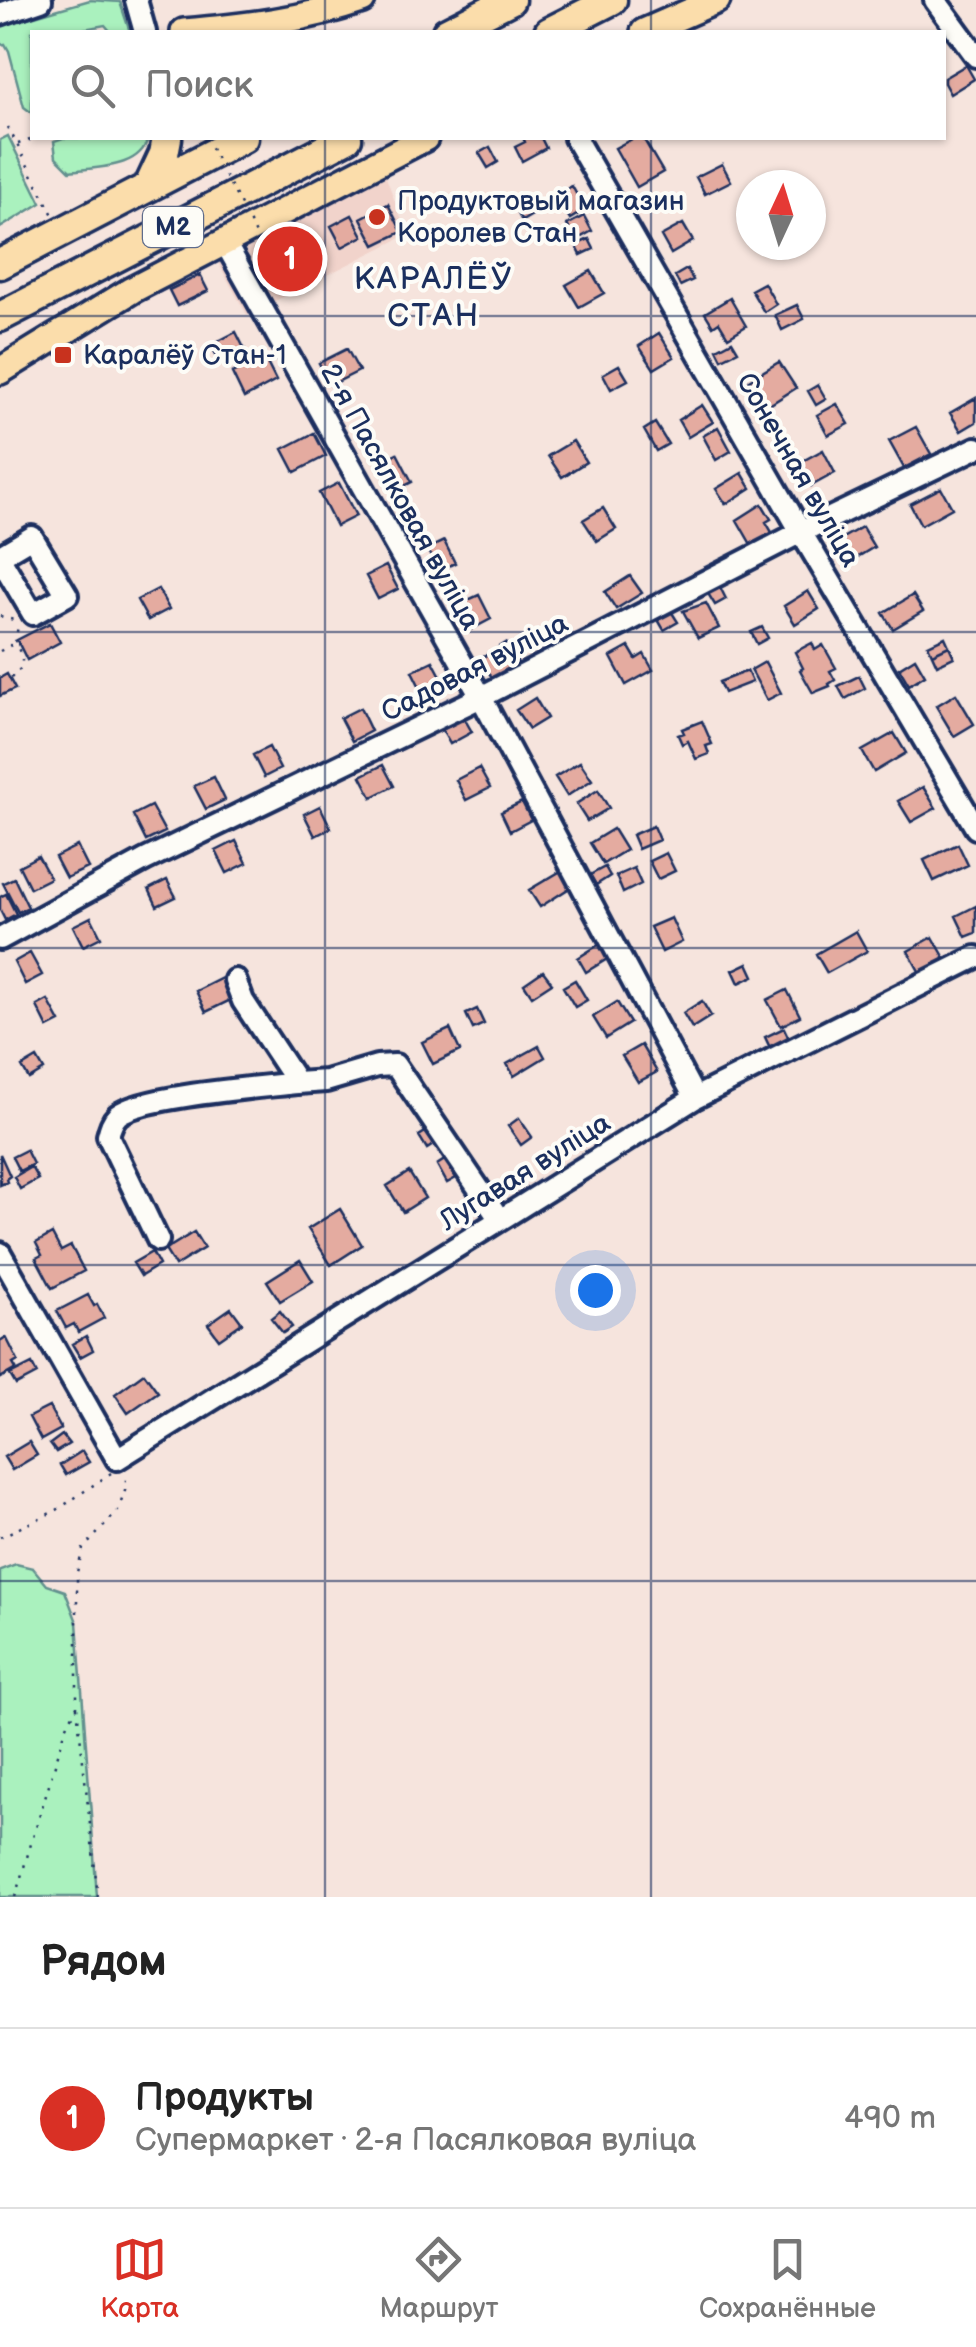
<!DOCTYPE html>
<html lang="ru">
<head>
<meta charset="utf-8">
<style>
  :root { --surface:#fff; --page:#f2f2f2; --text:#222; --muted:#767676; --line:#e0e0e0; --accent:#d93025 }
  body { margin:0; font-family:"Balsamiq Sans",sans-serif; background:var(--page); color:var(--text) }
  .compass { position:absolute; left:736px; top:170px; width:90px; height:90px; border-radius:50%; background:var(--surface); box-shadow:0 2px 8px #0004; rotate:4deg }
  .you { position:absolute; left:595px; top:1290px; width:35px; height:35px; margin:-25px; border:8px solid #fff; border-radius:50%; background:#1a73e8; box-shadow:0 0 0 15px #1a73e833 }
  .badge { display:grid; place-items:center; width:65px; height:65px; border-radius:50%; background:var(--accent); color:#fff; font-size:32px; font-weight:700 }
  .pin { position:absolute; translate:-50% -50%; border:5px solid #fff; box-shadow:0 2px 10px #0006 }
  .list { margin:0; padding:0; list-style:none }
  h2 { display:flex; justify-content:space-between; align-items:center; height:130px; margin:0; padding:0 40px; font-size:42px }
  h2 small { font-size:32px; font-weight:400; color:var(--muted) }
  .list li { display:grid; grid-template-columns:65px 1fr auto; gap:30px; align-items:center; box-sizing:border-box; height:180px; padding:0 40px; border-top:2px solid var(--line) }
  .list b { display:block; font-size:38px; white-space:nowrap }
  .list p { margin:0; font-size:32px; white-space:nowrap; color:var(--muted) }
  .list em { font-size:32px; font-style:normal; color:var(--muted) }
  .icon { flex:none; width:55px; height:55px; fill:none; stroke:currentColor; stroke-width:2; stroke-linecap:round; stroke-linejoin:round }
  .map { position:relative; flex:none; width:976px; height:1897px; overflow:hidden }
  .search { position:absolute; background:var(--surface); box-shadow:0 2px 8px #0004; left:30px; right:30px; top:30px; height:110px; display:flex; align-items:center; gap:25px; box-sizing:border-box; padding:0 35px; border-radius:0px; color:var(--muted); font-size:38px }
  .sheet { height:310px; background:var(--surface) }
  nav { display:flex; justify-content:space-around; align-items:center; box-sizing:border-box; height:140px; border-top:2px solid var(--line); background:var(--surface); font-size:28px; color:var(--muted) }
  nav a { display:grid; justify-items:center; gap:5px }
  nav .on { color:var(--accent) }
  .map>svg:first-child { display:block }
  .built { fill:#f1d3cb }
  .green { fill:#aaf1be; stroke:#62908e; stroke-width:2.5 }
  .building { fill:#e4aba0; stroke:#1b2f5e; stroke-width:2.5 }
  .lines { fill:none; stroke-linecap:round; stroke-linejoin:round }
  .minor-casing { stroke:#1b2f5e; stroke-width:28 }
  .major-casing { stroke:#1b2f5e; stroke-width:32 }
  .highway-casing { stroke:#1b2f5e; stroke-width:35 }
  .path { stroke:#1b2f5e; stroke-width:2.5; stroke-dasharray:2.5 8; stroke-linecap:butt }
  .minor { stroke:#fdfcf7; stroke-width:20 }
  .major { stroke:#fbddab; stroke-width:25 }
  .highway { stroke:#fbddab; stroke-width:28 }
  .path-bridge { stroke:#1b2f5e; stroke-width:2.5; stroke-dasharray:2.5 8; stroke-linecap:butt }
  .grid { fill:none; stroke:#1b2f5e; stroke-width:2.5; stroke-opacity:0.55 }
  .poi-dot { fill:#c8321e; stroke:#fdfcf7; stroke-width:4 }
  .labels { text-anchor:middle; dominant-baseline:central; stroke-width:8; stroke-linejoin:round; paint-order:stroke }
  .shield { fill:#fdfcf7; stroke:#5f6c8c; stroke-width:2.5 }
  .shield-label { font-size:25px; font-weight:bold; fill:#1b2f5e }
  .poi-label { font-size:28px; fill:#1b2f5e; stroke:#fdfcf7; text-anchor:start }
  .street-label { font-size:28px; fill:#1b2f5e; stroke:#fdfcf7 }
  .quarter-label { font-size:32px; letter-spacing:2.5px; fill:#1b2f5e; stroke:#fdfcf7 }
</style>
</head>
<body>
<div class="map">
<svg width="976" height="1897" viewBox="0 0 976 1897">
  <rect width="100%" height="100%" fill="#f6e4dd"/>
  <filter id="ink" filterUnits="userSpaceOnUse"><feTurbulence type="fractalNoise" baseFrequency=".01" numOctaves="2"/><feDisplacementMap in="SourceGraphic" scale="20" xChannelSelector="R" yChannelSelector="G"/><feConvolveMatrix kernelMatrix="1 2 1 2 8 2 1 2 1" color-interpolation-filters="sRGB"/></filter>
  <g filter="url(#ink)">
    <path class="built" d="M 385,174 L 407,235 L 247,315 L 217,261 Z"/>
    <path class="green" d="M 90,0 L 120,2 L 130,32 L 111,32 L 105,25 L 68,32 L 32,32 L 32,113 L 24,107 L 9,51 L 5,44 L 0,45 L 0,26 Z
      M 8,136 L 41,203 L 0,228 L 0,140 Z
      M 63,138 L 148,138 C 140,169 97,167 70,171 L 56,157 L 54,141 Z
      M 16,1564 L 33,1568 L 47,1585 L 65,1591 L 77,1622 L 97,1897 L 0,1897 L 0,1570 Z"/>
    <path class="building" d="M 966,65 L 974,79 L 950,94 L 944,83 L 944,78 Z
      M 523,138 L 541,138 L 546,148 L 522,161 L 515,147 L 525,142 Z
      M 634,138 L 643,138 L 663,172 L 637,187 L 615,148 Z
      M 490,147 L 498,162 L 488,168 L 479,153 Z
      M 722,164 L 731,181 L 705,194 L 696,177 Z
      M 572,186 L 585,210 L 570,219 L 556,195 Z
      M 523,199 L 532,215 L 522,221 L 513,205 Z
      M 388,204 L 402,232 L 375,245 L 361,218 Z
      M 352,215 L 363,236 L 342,247 L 331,226 Z
      M 584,216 L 592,231 L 576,240 L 567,225 Z
      M 683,224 L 693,241 L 671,254 L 661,236 Z
      M 589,239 L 594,249 L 581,255 L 576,245 Z
      M 302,247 L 312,268 L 292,279 L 281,258 Z
      M 687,269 L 693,280 L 680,286 L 675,276 Z
      M 591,271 L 604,293 L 579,307 L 566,285 Z
      M 200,275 L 208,291 L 177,306 L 169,290 Z
      M 764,283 L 776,304 L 764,312 L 751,290 Z
      M 730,298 L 746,326 L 728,337 L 719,322 L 713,326 L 705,313 Z
      M 797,305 L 804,319 L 782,330 L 775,315 Z
      M 236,332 L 244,348 L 219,360 L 211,345 Z
      M 659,333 L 674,357 L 654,369 L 639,346 Z
      M 732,341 L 738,351 L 722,359 L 717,349 Z
      M 347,349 L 359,371 L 331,385 L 319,363 Z
      M 264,357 L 276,381 L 244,398 L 232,373 Z
      M 779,362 L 796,388 L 766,407 L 749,380 Z
      M 619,365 L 628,380 L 611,389 L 603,374 Z
      M 818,385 L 826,399 L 816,405 L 808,391 Z
      M 976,398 L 976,422 L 961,431 L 950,413 Z
      M 837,404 L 849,424 L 828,435 L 817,415 Z
      M 702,405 L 713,422 L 688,437 L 678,420 Z
      M 655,423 L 668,444 L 656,451 L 644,430 Z
      M 718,427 L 731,451 L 716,460 L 703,436 Z
      M 916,427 L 931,454 L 904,468 L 889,441 Z
      M 314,433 L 326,456 L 295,472 L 283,449 Z
      M 573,441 L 586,462 L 562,477 L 548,456 Z
      M 823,450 L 835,473 L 811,486 L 799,463 Z
      M 397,453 L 412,482 L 392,492 L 378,463 Z
      M 742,473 L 751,488 L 726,504 L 716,489 Z
      M 339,483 L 356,516 L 336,526 L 319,493 Z
      M 941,488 L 952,508 L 921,525 L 910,504 Z
      M 762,504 L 771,519 L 766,522 L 773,534 L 752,546 L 737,520 Z
      M 603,508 L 616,529 L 597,541 L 583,520 Z
      M 862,527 L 874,547 L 851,561 L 839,540 Z
      M 444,541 L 455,563 L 438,571 L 427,549 Z
      M 386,566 L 398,589 L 378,599 L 366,576 Z
      M 630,576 L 642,593 L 616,609 L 605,592 Z
      M 719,585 L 726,599 L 715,605 L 707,592 Z
      M 158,589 L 169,609 L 148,620 L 137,600 Z
      M 808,591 L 819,609 L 795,624 L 784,606 Z
      M 479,595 L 491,619 L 472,629 L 459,604 Z
      M 913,595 L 923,611 L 893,629 L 883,613 Z
      M 706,603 L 719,628 L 698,638 L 683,611 Z
      M 671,611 L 678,622 L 664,630 L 657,618 Z
      M 50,623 L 60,642 L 27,660 L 17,640 Z
      M 762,627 L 768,638 L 757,644 L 751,632 Z
      M 945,637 L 949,646 L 932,654 L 928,645 Z
      M 506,643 L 518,663 L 493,679 L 480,659 Z
      M 812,643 L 815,650 L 823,645 L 836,668 L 830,671 L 835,680 L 829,684 L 830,686 L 813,693 L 800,670 L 803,668 L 795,652 Z
      M 949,646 L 954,657 L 937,665 L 932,654 Z
      M 629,647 L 636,659 L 644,654 L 653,670 L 626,685 L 611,657 Z
      M 915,658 L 925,675 L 909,685 L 899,668 Z
      M 433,661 L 442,678 L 421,689 L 412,671 Z
      M 765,662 L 781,693 L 767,700 L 751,670 Z
      M 747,671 L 752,682 L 724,693 L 719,682 Z
      M 7,674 L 15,689 L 0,696 L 0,678 Z
      M 859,676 L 865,688 L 845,699 L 838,686 Z
      M 956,694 L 974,724 L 954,736 L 936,706 Z
      M 535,698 L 547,718 L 529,729 L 516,710 Z
      M 360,708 L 371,731 L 352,741 L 340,718 Z
      M 464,718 L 472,732 L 450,744 L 442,730 Z
      M 702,721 L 712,744 L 706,746 L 709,754 L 696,759 L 688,741 L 682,744 L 678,735 L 684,733 L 682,729 Z
      M 894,733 L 906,753 L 874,772 L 862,751 Z
      M 269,747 L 280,769 L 264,777 L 253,755 Z
      M 580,762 L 592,780 L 567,796 L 555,777 Z
      M 383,765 L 394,786 L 372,797 L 361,776 Z
      M 479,768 L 490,788 L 466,800 L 456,780 Z
      M 214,777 L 225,800 L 206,809 L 194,786 Z
      M 923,787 L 936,808 L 911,822 L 898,801 Z
      M 598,790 L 609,808 L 587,821 L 576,804 Z
      M 522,802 L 531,820 L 510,831 L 501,812 Z
      M 151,806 L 165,832 L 146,841 L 133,815 Z
      M 320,806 L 331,828 L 315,836 L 304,814 Z
      M 653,826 L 659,840 L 638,849 L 632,835 Z
      M 613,829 L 626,850 L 603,864 L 590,843 Z
      M 236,841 L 247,863 L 227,873 L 216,851 Z
      M 958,844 L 968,865 L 934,881 L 924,860 Z
      M 77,846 L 88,868 L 66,878 L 55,857 Z
      M 666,853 L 675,871 L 658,879 L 649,861 Z
      M 38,856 L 50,878 L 30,888 L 19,866 Z
      M 605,867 L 610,876 L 596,885 L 590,875 Z
      M 634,868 L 641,884 L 623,893 L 616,876 Z
      M 561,871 L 571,887 L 540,907 L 529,890 Z
      M 14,878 L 28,907 L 18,912 L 3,883 Z
      M 167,880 L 176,897 L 157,906 L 149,889 Z
      M 6,894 L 16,914 L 5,920 L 0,910 L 0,897 Z
      M 976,906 L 976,933 L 966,937 L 956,916 Z
      M 91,917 L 101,937 L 83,946 L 73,926 Z
      M 671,918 L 682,942 L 662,952 L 650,927 Z
      M 856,931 L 867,951 L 827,973 L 816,954 Z
      M 933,937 L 950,967 L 925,982 L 908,951 Z
      M 603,942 L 612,956 L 586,972 L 578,958 Z
      M 30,953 L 42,975 L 25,984 L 14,962 Z
      M 748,963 L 754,976 L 739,983 L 733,970 Z
      M 543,971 L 552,983 L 532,996 L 524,984 Z
      M 226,976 L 237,997 L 206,1012 L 196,991 Z
      M 575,980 L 587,1000 L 575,1007 L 563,987 Z
      M 787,990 L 800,1016 L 781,1026 L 767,1000 Z
      M 48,1000 L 60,1022 L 48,1028 L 37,1006 Z
      M 702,1001 L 711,1016 L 692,1028 L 683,1013 Z
      M 617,1002 L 630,1023 L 606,1038 L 593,1017 Z
      M 477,1009 L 484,1024 L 473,1029 L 466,1014 Z
      M 784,1028 L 791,1043 L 772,1052 L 765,1037 Z
      M 450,1029 L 460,1051 L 433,1064 L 422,1042 Z
      M 641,1045 L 657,1072 L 638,1082 L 622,1056 Z
      M 539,1046 L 545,1057 L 514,1076 L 507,1064 Z
      M 37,1058 L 44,1070 L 29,1079 L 22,1067 Z
      M 519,1118 L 532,1137 L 521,1145 L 508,1126 Z
      M 430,1129 L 438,1142 L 427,1149 L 419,1136 Z
      M 26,1150 L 33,1164 L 19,1171 L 12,1157 Z
      M 0,1154 L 10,1176 L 6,1179 L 7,1182 L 0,1185 Z
      M 446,1159 L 456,1178 L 447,1183 L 437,1165 Z
      M 31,1167 L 38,1179 L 20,1189 L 14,1177 Z
      M 409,1172 L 425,1198 L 403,1212 L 387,1186 Z
      M 340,1209 L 362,1245 L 331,1265 L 308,1229 Z
      M 194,1232 L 204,1248 L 175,1266 L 165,1250 Z
      M 52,1234 L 61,1251 L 71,1246 L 84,1271 L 52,1288 L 36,1258 L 42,1255 L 36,1243 Z
      M 152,1252 L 159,1265 L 141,1276 L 133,1263 Z
      M 300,1260 L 313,1281 L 280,1301 L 267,1281 Z
      M 88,1295 L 94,1306 L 97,1304 L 104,1318 L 78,1332 L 74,1324 L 66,1328 L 57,1311 Z
      M 231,1308 L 242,1323 L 219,1339 L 208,1324 Z
      M 280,1311 L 292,1327 L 283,1333 L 271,1318 Z
      M 86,1336 L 93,1350 L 80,1357 L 72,1344 Z
      M 6,1337 L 18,1361 L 13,1364 L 16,1369 L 0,1378 L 0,1341 Z
      M 32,1364 L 37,1374 L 16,1385 L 10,1375 Z
      M 144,1373 L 158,1392 L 128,1413 L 115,1394 Z
      M 49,1407 L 61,1429 L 41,1440 L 29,1417 Z
      M 62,1435 L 69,1444 L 56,1452 L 50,1444 Z
      M 29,1442 L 37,1455 L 12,1470 L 4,1457 Z
      M 82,1451 L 89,1462 L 66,1475 L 60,1465 Z"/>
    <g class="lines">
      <defs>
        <path id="minor" d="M 136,0 L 145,32
          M 935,0 L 976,56
          M 0,14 L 41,0
          M 575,138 L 801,532 L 976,828
          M 224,241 L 481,697 L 695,1098
          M 0,556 L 32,537 L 67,595 L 33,614 L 0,558
          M 0,939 L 145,860 L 481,697 L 801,532 L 976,448
          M 235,980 L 243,1001 L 297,1083 L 326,1081 L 377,1066 L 395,1065 L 500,1220
          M 158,1240 L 108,1136 C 110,1128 112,1121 118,1115 C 141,1096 262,1087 297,1083
          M 0,1253 L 117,1459 L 695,1098 L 976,957"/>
        <path id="major" d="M 184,32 C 245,27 304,20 362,0
          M 644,32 L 717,0
          M 0,371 L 132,290 L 425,138"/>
        <path id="highway" d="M 447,32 L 510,0
          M 549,32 L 612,0
          M 149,186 L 164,154 L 167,138
          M 0,264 L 243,138
          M 0,317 L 347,138"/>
      </defs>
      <use href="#minor" class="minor-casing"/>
      <use href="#major" class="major-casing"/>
      <use href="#highway" class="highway-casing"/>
      <path class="path" d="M 8,127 L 53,215
        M 18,144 L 36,138
        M 259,268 L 271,262 L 262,245
        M 0,616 L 17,621
        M 0,651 L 15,643
        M 11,678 L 22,667 L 22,656 L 15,643 L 18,626
        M 0,1537 L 57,1510 L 111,1473
        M 77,1707 L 98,1897
        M 15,1897 L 66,1728 L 77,1706 L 77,1572 L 83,1549 L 118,1511 L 127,1485 L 124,1475"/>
      <use href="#minor" class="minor"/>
      <use href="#major" class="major"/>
      <use href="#highway" class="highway"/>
      <path class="path-bridge" d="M 206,138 L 261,244"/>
    </g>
  </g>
  <path class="grid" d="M 325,0 L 325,32M 651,0 L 651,32M 325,138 L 325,1897M 651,138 L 651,1897M 0,316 L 976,316M 0,632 L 976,632M 0,948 L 976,948M 0,1265 L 976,1265M 0,1581 L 976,1581"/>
  <g class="poi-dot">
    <circle cx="377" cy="217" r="10"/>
    <rect x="53" y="345" width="20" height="20" rx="5"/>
  </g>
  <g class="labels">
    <rect class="shield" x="143" y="207" width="60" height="40" rx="8"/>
    <g class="shield-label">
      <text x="173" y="227">М2</text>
    </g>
    <g class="poi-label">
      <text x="397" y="201">Продуктовый магазин<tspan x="397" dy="32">Королев Стан</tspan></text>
      <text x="83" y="355">Каралёў Стан-1</text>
    </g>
    <g class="street-label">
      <text transform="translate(798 470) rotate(60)">Сонечная вуліца</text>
      <text transform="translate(400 497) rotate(61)">2-я Пасялковая вуліца</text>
      <text transform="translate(475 668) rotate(-27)">Садовая вуліца</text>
      <text transform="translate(525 1172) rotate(-32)">Лугавая вуліца</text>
    </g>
    <g class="quarter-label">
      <text x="434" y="279">КАРАЛЁЎ<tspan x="434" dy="37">СТАН</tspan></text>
    </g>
  </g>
</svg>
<svg class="compass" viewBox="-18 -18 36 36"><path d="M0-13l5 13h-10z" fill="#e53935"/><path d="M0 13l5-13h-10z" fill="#767676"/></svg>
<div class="you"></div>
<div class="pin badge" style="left:290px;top:259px">1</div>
<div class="search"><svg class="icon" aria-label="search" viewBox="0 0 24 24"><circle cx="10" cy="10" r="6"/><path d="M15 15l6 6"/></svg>Поиск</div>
</div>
<section class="sheet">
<h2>Рядом<small></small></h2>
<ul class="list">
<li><span class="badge">1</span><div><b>Продукты</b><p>Супермаркет · 2-я Пасялковая вуліца</p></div><em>490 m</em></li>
</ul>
</section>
<nav>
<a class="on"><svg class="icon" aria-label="map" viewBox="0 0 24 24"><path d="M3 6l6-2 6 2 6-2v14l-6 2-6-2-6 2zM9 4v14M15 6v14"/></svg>Карта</a>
<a><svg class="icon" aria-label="directions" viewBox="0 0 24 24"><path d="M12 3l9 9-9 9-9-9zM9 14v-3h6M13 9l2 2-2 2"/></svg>Маршрут</a>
<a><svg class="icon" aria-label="saved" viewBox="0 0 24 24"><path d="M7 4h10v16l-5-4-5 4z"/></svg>Сохранённые</a>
</nav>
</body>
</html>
